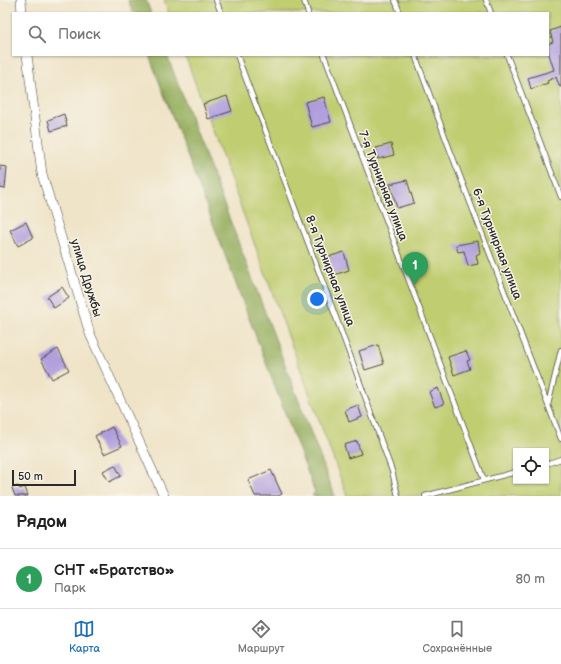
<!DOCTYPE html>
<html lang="ru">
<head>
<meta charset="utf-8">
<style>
  :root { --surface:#fff; --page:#f2f2f2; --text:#222; --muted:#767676; --line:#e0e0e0; --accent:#1f6fb2 }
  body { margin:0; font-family:"Balsamiq Sans",sans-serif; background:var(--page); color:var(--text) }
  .controls { position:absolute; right:12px; bottom:12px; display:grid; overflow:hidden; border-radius:0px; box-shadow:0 1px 3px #0004 }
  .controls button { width:36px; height:36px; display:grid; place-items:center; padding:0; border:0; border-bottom:1px solid var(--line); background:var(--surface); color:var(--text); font:20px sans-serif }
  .scale { position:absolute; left:12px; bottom:10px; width:64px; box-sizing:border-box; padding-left:4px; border:2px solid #2b2b2b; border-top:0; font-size:11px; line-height:14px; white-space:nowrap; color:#2b2b2b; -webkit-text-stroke:3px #f7f3e8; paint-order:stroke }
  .you { position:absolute; left:317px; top:299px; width:14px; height:14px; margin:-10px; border:3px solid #fff; border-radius:50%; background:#1a73e8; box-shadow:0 0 0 6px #1a73e833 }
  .badge { display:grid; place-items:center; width:26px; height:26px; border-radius:50%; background:var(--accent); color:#fff; font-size:13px; font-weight:700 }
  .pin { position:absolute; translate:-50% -33px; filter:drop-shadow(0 1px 2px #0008) }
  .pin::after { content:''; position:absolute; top:21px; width:14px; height:12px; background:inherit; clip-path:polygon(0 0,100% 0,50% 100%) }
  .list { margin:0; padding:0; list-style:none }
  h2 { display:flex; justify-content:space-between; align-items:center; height:52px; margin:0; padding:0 16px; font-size:17px }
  h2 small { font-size:13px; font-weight:400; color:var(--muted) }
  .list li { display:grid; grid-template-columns:26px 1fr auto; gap:12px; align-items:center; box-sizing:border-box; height:60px; padding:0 16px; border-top:1px solid var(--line) }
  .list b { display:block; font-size:15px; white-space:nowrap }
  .list p { margin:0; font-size:13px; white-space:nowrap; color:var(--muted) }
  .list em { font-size:13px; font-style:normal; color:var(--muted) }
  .icon { flex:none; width:22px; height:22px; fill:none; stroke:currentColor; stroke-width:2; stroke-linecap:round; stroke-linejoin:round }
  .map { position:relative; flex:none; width:561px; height:496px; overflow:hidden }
  .search { position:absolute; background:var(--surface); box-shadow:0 1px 3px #0004; left:12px; right:12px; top:12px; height:44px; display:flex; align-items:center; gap:10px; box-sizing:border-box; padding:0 14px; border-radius:0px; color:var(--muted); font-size:15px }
  .sheet { height:112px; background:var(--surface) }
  nav { display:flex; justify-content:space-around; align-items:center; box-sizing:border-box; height:56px; border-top:1px solid var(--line); background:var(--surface); font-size:11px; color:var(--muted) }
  nav a { display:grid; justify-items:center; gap:2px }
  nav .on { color:var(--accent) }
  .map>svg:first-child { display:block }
  .green { fill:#c0cd6f; stroke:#767c4d; fill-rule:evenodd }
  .forest { fill:#98b062; stroke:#626e46 }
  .building { fill:#af9cdc }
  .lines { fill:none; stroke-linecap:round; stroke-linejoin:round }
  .lane-casing { stroke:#494743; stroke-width:6 }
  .street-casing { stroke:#494743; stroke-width:10 }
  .lane { stroke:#fff; stroke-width:4.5 }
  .street { stroke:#fff; stroke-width:9 }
  .labels { text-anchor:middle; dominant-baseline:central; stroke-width:3; stroke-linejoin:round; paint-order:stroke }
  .street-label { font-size:12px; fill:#2b2b2b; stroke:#f7f3e8 }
</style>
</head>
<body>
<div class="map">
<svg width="561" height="496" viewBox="0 0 561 496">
  <rect width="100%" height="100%" fill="#f7f3e8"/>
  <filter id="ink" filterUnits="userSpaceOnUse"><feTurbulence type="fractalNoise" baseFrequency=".025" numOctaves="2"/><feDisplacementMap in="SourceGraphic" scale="8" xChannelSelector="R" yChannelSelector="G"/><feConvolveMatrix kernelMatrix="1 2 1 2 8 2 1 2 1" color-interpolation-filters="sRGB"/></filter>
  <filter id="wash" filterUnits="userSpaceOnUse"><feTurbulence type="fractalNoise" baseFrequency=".012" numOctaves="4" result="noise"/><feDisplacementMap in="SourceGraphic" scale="16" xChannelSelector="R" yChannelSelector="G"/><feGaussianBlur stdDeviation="0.9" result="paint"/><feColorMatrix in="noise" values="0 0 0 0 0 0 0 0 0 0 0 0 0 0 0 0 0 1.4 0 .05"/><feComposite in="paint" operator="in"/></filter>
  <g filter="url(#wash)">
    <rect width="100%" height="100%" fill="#f0e4c8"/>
    <path class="green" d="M 164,0 L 561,0 L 561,496 L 347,496 L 185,55 L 548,55 L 548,13 L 169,13 ZM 516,451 L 546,451 L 546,481 L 516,481 Z"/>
    <path class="forest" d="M 128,0 L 146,0 L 151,13 L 133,13 Z
      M 149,55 L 167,55 L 335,496 L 312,496 L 315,492 Z"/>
    <g id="blocks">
      <path class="building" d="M 561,27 L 561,87 L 560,87 L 556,77 L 547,81 L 548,83 L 531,89 L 528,78 L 554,70 L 548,51 L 548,44 L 553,42 L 550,31 Z
        M 227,96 L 232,111 L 208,119 L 203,104 Z
        M 324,97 L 331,122 L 312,127 L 305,102 Z
        M 64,114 L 67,126 L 51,131 L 48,120 Z
        M 391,144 L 394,155 L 378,159 L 376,148 Z
        M 0,166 L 7,167 L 5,189 L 0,188 Z
        M 407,180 L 414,203 L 397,208 L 390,184 Z
        M 26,222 L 33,238 L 18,246 L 10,230 Z
        M 478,241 L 480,253 L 476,255 L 478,264 L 468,266 L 464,251 L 458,252 L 456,245 Z
        M 344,252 L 349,270 L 334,275 L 328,257 Z
        M 62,287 L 69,298 L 54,308 L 47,297 Z
        M 378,345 L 384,364 L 365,370 L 359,351 Z
        M 58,349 L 69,370 L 52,379 L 41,359 Z
        M 466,351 L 470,360 L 467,361 L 470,369 L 454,375 L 448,357 Z
        M 438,388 L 444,404 L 435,407 L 429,392 Z
        M 358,405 L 362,417 L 349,422 L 345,410 Z
        M 112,427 L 122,446 L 104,454 L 95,436 Z
        M 357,441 L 361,454 L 348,458 L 344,445 Z
        M 115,465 L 121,476 L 109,482 L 103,471 Z
        M 271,470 L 282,494 L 278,496 L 255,496 L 248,480 Z
        M 18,486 L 20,489 L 25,487 L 28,496 L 15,496 L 12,488 Z"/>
    </g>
  </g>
  <g filter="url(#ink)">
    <use href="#blocks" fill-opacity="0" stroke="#494743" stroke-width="1"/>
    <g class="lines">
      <defs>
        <path id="lane" d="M 216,0 L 221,13
          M 304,0 L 308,13
          M 395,0 L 400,13
          M 486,0 L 491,13
          M 237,55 C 257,110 279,164 299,219 C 331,303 362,387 392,471 L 398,496
          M 324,55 L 484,480
          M 415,55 L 450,150 L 561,439
          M 507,55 L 561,197
          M 548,405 L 561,350
          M 546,464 L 561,459
          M 425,496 L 516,472"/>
        <path id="street" d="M 21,0 L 22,13
          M 27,55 L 42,174 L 90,334 L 164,496"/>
      </defs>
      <use href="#lane" class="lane-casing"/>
      <use href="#street" class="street-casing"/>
      <use href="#lane" class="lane"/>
      <use href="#street" class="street"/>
    </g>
  </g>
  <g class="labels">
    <g class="street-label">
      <text transform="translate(383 186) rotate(69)">7-я Турнирная улица</text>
      <text transform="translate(497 244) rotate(69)">6-я Турнирная улица</text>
      <text transform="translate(330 271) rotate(69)">8-я Турнирная улица</text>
      <text transform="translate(86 278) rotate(73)">улица Дружбы</text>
    </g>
  </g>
</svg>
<div class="controls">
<button><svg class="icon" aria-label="locate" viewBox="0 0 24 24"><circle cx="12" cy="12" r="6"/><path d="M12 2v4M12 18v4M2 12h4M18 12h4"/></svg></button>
</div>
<div class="scale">50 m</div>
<div class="you"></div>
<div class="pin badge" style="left:415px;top:285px;background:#2e9e5b">1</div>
<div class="search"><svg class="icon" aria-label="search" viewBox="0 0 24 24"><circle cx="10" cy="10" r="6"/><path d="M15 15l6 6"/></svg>Поиск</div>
</div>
<section class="sheet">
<h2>Рядом<small></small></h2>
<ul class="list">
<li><span class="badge" style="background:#2e9e5b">1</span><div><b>СНТ «Братство»</b><p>Парк</p></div><em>80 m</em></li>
</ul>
</section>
<nav>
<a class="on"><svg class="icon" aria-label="map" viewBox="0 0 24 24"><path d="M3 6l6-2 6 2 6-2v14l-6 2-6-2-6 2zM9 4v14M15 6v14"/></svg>Карта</a>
<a><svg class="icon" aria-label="directions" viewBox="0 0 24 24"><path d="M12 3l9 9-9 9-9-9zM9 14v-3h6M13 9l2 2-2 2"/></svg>Маршрут</a>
<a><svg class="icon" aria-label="saved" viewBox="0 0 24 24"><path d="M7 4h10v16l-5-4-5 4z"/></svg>Сохранённые</a>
</nav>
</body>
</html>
